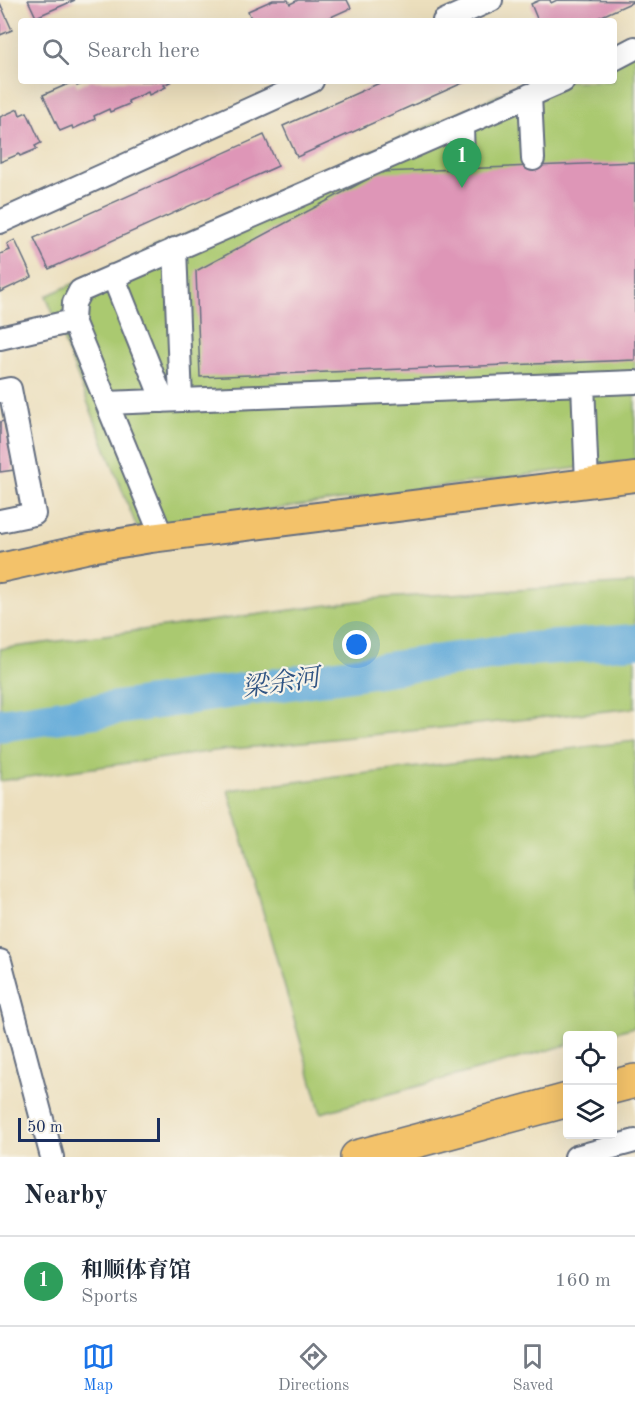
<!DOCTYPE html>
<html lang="en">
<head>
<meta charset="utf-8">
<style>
  :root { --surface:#fff; --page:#f2f2f3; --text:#1f2937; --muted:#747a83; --line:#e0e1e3; --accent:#1a73e8 }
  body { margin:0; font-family:"Old Standard TT","Noto Serif SC",serif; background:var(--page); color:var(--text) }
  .controls { position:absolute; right:18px; bottom:18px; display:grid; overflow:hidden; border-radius:6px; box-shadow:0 6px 24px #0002 }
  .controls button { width:54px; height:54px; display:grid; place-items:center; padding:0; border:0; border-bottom:2px solid var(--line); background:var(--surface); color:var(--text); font:30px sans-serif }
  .scale { position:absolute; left:18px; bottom:15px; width:142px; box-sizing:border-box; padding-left:6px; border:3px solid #1b2f5e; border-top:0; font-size:16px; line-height:21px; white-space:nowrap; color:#1b2f5e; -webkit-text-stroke:4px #f7f3e8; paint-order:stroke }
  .you { position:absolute; left:357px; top:645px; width:21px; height:21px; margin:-15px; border:4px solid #fff; border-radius:50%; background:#1a73e8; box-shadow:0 0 0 9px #1a73e833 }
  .badge { display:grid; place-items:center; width:39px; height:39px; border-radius:50%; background:var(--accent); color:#fff; font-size:20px; font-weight:700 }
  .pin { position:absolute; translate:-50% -50px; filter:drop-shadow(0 2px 3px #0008) }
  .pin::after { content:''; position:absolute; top:32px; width:21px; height:18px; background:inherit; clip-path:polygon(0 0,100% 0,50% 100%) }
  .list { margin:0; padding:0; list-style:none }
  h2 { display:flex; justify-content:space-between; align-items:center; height:78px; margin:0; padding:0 24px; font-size:26px }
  h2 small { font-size:20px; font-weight:400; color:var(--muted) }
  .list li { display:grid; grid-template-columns:39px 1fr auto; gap:18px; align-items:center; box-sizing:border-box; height:90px; padding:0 24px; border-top:2px solid var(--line) }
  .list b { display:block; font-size:22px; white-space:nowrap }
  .list p { margin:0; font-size:20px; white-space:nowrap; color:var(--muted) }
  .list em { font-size:20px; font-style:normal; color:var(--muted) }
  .icon { flex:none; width:33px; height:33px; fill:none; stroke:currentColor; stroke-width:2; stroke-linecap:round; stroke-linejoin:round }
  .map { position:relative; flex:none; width:635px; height:1157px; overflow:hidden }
  .search { position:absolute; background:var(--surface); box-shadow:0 6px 24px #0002; left:18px; right:18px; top:18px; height:66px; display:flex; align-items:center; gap:15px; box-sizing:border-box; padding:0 21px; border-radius:6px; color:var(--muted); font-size:22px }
  .sheet { height:168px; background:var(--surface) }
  nav { display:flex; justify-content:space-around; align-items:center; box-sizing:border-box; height:84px; border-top:2px solid var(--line); background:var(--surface); font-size:16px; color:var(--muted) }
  nav a { display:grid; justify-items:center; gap:3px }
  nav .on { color:var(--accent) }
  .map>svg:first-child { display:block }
  .green { fill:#aac970; stroke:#627c67; stroke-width:1.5 }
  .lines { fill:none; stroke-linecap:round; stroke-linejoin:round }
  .river { stroke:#62aad9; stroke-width:34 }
  .building { fill:#de96b7 }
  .minor-casing { stroke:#646d7f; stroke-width:26 }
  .major-casing { stroke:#646d7f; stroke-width:32 }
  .highway-casing { stroke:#646d7f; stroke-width:36 }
  .minor { stroke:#fff; stroke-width:22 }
  .major { stroke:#f3c26a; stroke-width:28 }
  .highway { stroke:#f3c26a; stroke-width:33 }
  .labels { text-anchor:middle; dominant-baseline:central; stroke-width:4.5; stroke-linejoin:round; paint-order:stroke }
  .water-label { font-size:26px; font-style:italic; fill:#305483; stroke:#f7f3e8 }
</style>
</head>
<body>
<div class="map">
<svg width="635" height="1157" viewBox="0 0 635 1157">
  <rect width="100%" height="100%" fill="#f7f3e8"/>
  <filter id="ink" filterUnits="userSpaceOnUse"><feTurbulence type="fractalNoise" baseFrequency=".0167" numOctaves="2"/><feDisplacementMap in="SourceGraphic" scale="12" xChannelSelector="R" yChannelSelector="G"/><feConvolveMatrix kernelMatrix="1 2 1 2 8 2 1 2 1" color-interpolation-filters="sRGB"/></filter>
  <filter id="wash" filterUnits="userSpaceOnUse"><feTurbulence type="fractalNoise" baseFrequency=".008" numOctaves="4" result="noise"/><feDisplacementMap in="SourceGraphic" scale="24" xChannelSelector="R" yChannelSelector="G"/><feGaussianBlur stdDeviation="1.35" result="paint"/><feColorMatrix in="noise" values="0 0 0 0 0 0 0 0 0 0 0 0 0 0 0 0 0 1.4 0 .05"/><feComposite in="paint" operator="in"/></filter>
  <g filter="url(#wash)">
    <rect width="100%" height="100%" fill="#ecdfbd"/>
    <path class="green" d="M 635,34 L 635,460 L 137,528 L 46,296 L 530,81 L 614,81 L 614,44 Z
      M 635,583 L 635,708 L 214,751 L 0,781 L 0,649 L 381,598 Z
      M 635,741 L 635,1027 L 603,1035 L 568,1036 L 567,1045 L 321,1113 L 228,790 Z"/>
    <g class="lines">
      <path class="river" d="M 0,725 L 517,650 L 635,641"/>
    </g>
    <g id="blocks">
      <path class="building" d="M 28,0 L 75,0 L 36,17 Z
        M 273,0 L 288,0 L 290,4 L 298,0 L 347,0 L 351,8 L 322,21 L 252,21 L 248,11 Z
        M 540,0 L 550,0 L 551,3 L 557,0 L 635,1 L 591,21 L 538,21 L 531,4 Z
        M 0,3 L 12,30 L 0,35 Z
        M 75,81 L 77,86 L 89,81 L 172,81 L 164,85 L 166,87 L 149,95 L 148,92 L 128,101 L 129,104 L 110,112 L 109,109 L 94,116 L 95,119 L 73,129 L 72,126 L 60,131 L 43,95 Z
        M 384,81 L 467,81 L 297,157 L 283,126 Z
        M 18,109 L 20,115 L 27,112 L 41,143 L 35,146 L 37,149 L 20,156 L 19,154 L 0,162 L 0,117 Z
        M 264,135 L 278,166 L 49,269 L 34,238 Z
        M 635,162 L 635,360 L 200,377 L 196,271 L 381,172 Z
        M 15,240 L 32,277 L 0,292 L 0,254 L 10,250 L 7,244 Z
        M 4,421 L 14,470 L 0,472 L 0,422 Z"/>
    </g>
  </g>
  <g filter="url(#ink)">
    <use href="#blocks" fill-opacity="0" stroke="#646d7f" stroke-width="1.5"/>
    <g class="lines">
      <defs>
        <path id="minor" d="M 444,21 L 491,0
          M 614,59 L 635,48
          M 530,95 L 533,159
          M 462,125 L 463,163
          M 0,222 L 312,81
          M 175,249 L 181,400
          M 113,276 L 163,401
          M 0,338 L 73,321
          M 583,384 L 587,483
          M 0,391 L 10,389 L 34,514 L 0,521
          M 107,403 L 635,382
          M 162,537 L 73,321 L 74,303 L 80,291 L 563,81
          M 0,961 L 52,1157
          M 576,1157 L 635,1141"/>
        <path id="major" d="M 0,568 L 90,548 L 151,538 L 635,477"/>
        <path id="highway" d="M 612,1087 L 635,1081
          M 357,1157 L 568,1100"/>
      </defs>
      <use href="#minor" class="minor-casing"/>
      <use href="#major" class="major-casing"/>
      <use href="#highway" class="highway-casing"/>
      <use href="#minor" class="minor"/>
      <use href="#major" class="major"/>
      <use href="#highway" class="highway"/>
    </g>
  </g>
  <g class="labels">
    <g class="water-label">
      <text transform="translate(281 684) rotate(-8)">梁余河</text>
    </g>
  </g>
</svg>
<div class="controls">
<button><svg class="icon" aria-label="locate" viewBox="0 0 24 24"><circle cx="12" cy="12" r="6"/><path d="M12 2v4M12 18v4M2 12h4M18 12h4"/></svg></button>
<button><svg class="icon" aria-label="layers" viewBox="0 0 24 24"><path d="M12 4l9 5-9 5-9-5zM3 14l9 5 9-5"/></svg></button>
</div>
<div class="scale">50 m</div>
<div class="you"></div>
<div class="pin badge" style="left:462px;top:188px;background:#2e9e5b">1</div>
<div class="search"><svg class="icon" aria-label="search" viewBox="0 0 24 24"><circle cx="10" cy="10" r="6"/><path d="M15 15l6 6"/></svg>Search here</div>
</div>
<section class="sheet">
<h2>Nearby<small></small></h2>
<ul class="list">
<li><span class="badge" style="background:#2e9e5b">1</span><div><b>和顺体育馆</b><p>Sports</p></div><em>160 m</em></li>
</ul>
</section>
<nav>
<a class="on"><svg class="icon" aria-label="map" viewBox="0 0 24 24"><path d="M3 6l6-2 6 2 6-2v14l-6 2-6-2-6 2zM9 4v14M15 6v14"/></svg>Map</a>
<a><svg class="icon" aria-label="directions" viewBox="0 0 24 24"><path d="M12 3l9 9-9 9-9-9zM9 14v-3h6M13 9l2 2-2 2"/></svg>Directions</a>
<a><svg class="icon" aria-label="saved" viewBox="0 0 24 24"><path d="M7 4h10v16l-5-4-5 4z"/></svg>Saved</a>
</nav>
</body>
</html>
